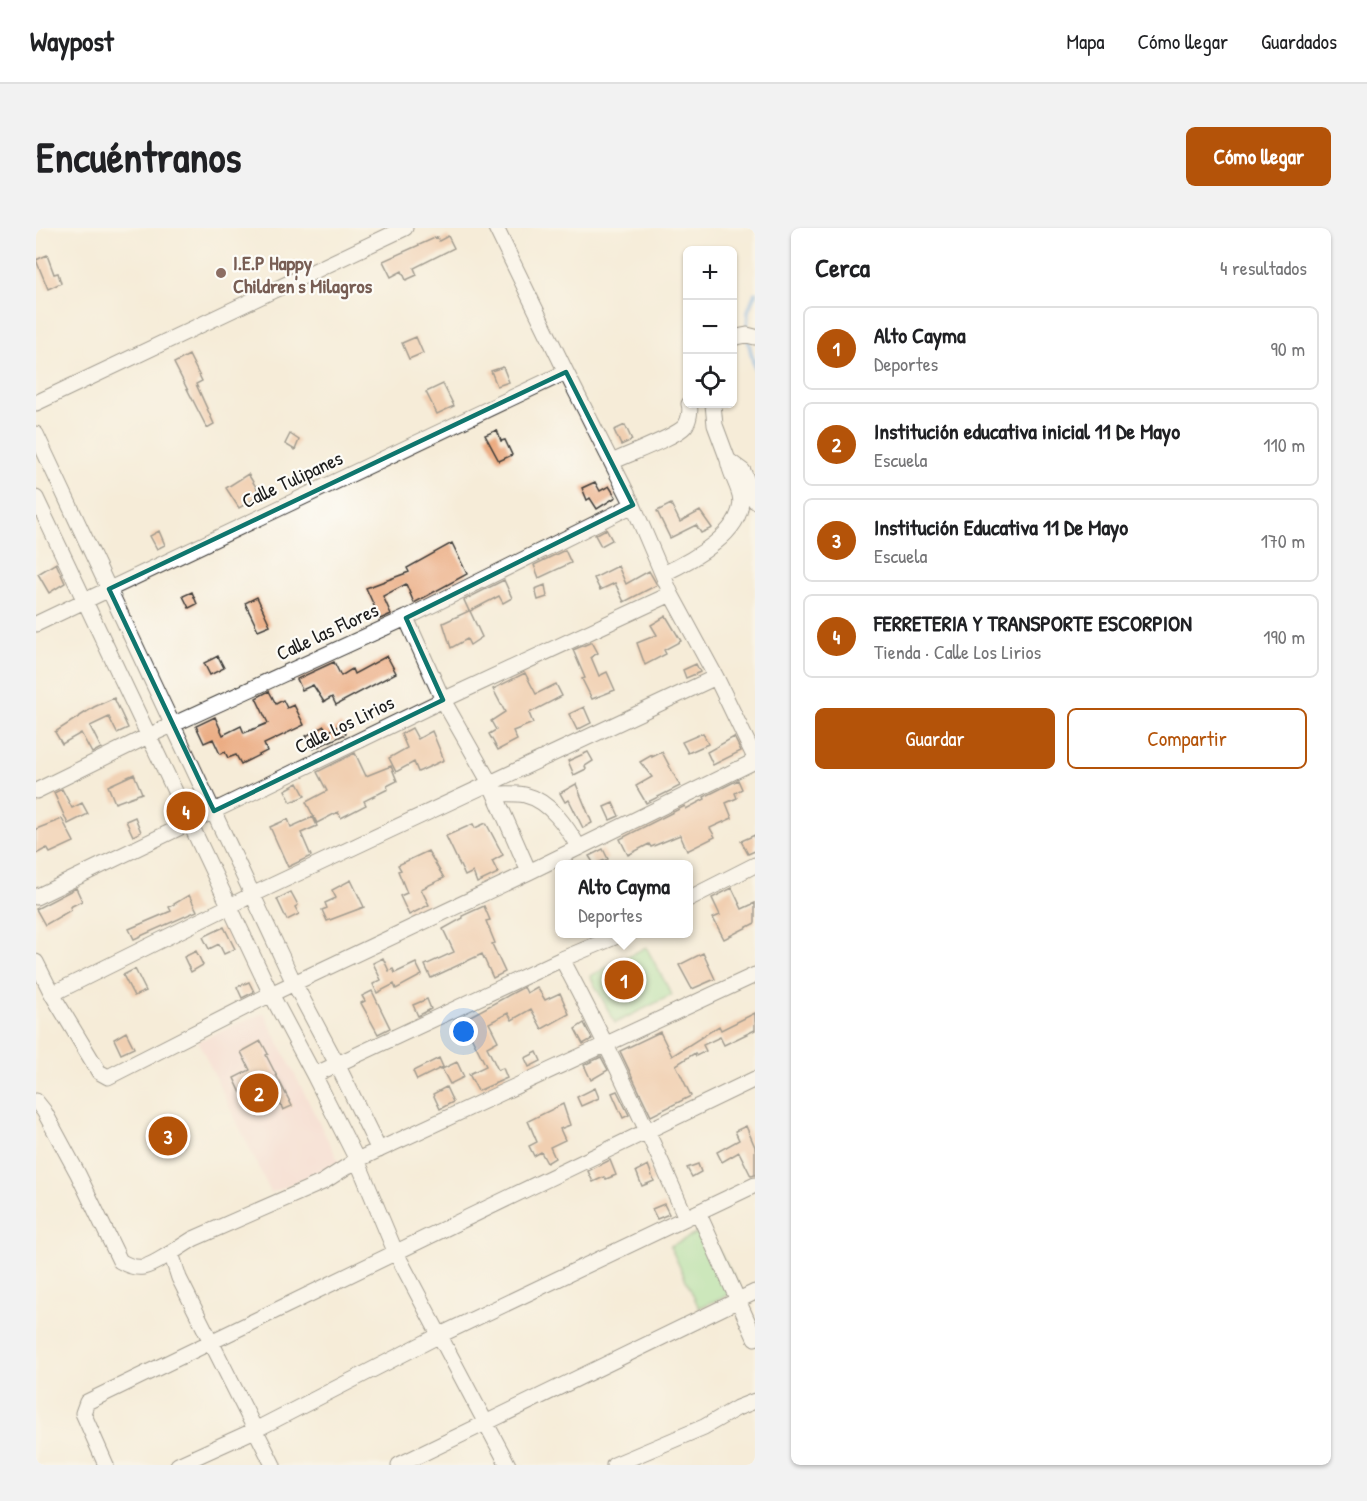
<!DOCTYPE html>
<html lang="es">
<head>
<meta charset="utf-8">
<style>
  :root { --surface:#fff; --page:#f2f2f2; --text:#202124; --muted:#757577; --line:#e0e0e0; --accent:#b45309 }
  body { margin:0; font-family:"Patrick Hand",sans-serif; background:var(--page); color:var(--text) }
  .controls { position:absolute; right:18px; top:18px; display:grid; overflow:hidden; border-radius:9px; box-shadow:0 2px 4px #0004 }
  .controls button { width:54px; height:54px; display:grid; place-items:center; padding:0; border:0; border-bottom:2px solid var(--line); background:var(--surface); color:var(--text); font:30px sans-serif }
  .you { position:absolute; left:428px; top:804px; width:21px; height:21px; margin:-15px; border:4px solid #fff; border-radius:50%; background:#1a73e8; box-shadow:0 0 0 9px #1a73e833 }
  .badge { display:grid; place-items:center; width:39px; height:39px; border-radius:50%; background:var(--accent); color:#fff; font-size:20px; font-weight:700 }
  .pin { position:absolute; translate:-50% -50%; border:3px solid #fff; box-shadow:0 2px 6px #0006 }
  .popup { position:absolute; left:519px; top:632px; width:138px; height:78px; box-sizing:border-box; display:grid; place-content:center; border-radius:9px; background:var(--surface); filter:drop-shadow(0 2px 4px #0005); font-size:20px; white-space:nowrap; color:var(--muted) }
  .popup b { font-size:22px; color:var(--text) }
  .popup::after { content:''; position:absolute; left:50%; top:100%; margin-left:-12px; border:12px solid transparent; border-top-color:var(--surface) }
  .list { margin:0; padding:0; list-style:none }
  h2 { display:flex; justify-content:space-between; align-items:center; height:78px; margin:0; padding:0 24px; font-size:26px }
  h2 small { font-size:20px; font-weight:400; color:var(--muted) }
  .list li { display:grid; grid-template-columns:39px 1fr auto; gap:18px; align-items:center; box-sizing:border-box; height:84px; margin:0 12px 12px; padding:0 12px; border:2px solid var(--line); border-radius:9px }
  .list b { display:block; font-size:22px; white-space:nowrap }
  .list p { margin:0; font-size:20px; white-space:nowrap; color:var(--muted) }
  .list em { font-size:20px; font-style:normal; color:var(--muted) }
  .actions { display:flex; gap:12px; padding:18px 24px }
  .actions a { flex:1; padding:14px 0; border:2px solid var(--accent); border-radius:9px; text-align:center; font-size:21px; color:var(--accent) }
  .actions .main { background:var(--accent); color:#fff }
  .icon { flex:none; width:33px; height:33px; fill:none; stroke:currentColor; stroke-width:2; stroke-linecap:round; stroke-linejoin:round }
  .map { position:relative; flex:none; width:719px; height:1237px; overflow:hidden; border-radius:9px }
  header { display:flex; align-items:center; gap:36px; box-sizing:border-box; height:84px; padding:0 30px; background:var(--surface); border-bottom:2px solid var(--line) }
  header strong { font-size:28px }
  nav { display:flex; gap:33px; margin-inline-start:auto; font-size:21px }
  .intro { display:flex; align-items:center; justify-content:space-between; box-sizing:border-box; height:144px; padding:0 36px }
  h1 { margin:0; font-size:42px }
  .button { padding:15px 27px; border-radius:9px; background:var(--accent); color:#fff; font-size:21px; font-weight:700 }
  main { display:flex; gap:36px; padding:0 36px }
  aside { flex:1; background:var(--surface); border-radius:9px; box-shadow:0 2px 4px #0004 }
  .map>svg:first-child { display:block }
  .built { fill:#f7d0ce }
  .green { fill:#9adf98; stroke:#5b7e5a; stroke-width:1.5 }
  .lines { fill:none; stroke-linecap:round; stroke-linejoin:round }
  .stream { stroke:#75ace4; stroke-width:4 }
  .building { fill:#ebac82 }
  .minor-casing { stroke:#3d3b38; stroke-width:17 }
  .minor { stroke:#fff; stroke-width:15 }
  .marked { fill:none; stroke:#0f766e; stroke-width:4.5; stroke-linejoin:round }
  .education-dot { fill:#8d6e63; stroke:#fdfcf7; stroke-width:2 }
  .labels { text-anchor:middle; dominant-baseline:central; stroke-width:4.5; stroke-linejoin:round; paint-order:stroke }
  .education-label { font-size:20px; font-weight:bold; fill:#785e54; stroke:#fdfcf7; text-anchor:start }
  .street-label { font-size:20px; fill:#1c1c1c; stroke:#fdfcf7 }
</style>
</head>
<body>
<header>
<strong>Waypost</strong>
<nav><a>Mapa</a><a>Cómo llegar</a><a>Guardados</a></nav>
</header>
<div class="intro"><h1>Encuéntranos</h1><a class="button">Cómo llegar</a></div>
<main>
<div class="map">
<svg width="719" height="1237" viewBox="0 0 719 1237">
  <rect width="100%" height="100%" fill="#fdfcf7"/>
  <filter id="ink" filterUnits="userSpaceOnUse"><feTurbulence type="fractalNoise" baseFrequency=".0167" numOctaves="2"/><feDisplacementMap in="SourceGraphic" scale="12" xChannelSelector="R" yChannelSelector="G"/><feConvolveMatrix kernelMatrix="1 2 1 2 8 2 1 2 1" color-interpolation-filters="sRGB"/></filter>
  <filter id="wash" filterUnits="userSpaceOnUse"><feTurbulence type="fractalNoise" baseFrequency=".008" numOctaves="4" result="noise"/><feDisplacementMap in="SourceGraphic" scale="24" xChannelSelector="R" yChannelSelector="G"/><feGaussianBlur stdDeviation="1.35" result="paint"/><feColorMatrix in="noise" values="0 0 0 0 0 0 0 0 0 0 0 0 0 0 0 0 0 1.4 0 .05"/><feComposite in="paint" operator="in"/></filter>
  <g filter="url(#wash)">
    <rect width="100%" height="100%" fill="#f6ecd8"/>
    <path class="built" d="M 228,785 L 303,934 L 235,965 L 162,813 Z"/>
    <path class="green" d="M 610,719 L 636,767 L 579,795 L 554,748 Z
      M 670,1001 L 705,1061 L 663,1080 L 634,1018 Z"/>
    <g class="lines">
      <path class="stream" d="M 711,102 L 712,83 L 719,65
        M 712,112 L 719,142"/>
    </g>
    <g id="blocks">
      <path class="building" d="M 412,8 L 418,20 L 378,40 L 381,47 L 370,52 L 366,43 L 355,49 L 347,33 L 401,9 L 403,13 Z
        M 11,27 L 18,46 L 22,45 L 25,55 L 12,61 L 0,32 Z
        M 380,109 L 387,125 L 373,131 L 366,115 Z
        M 153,127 L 166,153 L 160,156 L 178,196 L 171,200 L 138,135 Z
        M 467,139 L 473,154 L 461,158 L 455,143 Z
        M 407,156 L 418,178 L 401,186 L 390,164 Z
        M 589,197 L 596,212 L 585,217 L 578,202 Z
        M 461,202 L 465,213 L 469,212 L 476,227 L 463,233 L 449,207 Z
        M 254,206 L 263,212 L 259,222 L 249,216 Z
        M 212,246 L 225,267 L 203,280 L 190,260 Z
        M 559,254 L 564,263 L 573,258 L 580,269 L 561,281 L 554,270 L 551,272 L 546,260 Z
        M 635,276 L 644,294 L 664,283 L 676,300 L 665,305 L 660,297 L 634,310 L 621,283 Z
        M 570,301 L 576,312 L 565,318 L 559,307 Z
        M 123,303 L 129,317 L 121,321 L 114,308 Z
        M 416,315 L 431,346 L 378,375 L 370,356 L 347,368 L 355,386 L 344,391 L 330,360 L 373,344 L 371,340 Z
        M 529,322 L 535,335 L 503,350 L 498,337 Z
        M 20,335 L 29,355 L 13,365 L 2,346 Z
        M 582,338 L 590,356 L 613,343 L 621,357 L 588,374 L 579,355 L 564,362 L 558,350 Z
        M 468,352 L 476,370 L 467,375 L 463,368 L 434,383 L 446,409 L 434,417 L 431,411 L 415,420 L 407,395 L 433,383 L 428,372 Z
        M 509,357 L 511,369 L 502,372 L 499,361 Z
        M 156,364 L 161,376 L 153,380 L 147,368 Z
        M 221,369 L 234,397 L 222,402 L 209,375 Z
        M 630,388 L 645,413 L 628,422 L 630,426 L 609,437 L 601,415 L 621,407 L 615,397 Z
        M 556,414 L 562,425 L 555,429 L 563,448 L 571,444 L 579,462 L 556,471 L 546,451 L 549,450 L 537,422 Z
        M 182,428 L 188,440 L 174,447 L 168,435 Z
        M 351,428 L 360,445 L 300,477 L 296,469 L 288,474 L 277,457 L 266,462 L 261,451 L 298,434 L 305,448 L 316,441 L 318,446 Z
        M 660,436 L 664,444 L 650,450 L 647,442 Z
        M 489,445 L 500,466 L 520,456 L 526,468 L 493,485 L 497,495 L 477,503 L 481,512 L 462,522 L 453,506 L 460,502 L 455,493 L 469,484 L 457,461 Z
        M 233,463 L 240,476 L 247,472 L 251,480 L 258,477 L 268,497 L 228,516 L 231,523 L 205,536 L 200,527 L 192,530 L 189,524 L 184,526 L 177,511 L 168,515 L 160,498 L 179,489 L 187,507 L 205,498 L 208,505 L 232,495 L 220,470 Z
        M 78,470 L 92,500 L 81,505 L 73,489 L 54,498 L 65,520 L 56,525 L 45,505 L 26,516 L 19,504 L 58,479 Z
        M 548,479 L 555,495 L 541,502 L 533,486 Z
        M 305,496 L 310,506 L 277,521 L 270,508 L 288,498 L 292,504 Z
        M 376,500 L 382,511 L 396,503 L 408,532 L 382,544 L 378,534 L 360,544 L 353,530 L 371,520 L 365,506 Z
        M 667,505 L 672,516 L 652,525 L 646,514 Z
        M 698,509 L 705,523 L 677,537 L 671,524 Z
        M 552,524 L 557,533 L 549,538 L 550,541 L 538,547 L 532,533 Z
        M 626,524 L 644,558 L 610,575 L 600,558 L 616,549 L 604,534 L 616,527 L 616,529 Z
        M 319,525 L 330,548 L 355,538 L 361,553 L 351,558 L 352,561 L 328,573 L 330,577 L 305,590 L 302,584 L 281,595 L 270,574 L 291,563 L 281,544 Z
        M 98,546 L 106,565 L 79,575 L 72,558 Z
        M 702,552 L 706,561 L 699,565 L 701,570 L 690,575 L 696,590 L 674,600 L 679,609 L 651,623 L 644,607 L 615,619 L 613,616 L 592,627 L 584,611 L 649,578 L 650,581 L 669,571 L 668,569 Z
        M 262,555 L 269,568 L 255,574 L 249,562 Z
        M 540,556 L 556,595 L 547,600 L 533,572 L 529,574 L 524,565 Z
        M 26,561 L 36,580 L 46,575 L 52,586 L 32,596 L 18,565 Z
        M 577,575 L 583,588 L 574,592 L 568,579 Z
        M 99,589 L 105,604 L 97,608 L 90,593 Z
        M 277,589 L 281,598 L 265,605 L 275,628 L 252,639 L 234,599 L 252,591 L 255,599 Z
        M 26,591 L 38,614 L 14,625 L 11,620 L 0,626 L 0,601 Z
        M 450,595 L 467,627 L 456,633 L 462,645 L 441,655 L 437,644 L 429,648 L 410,608 L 437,596 L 439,600 Z
        M 719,607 L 719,623 L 712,626 L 705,613 Z
        M 567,621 L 572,631 L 558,636 L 553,628 Z
        M 392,623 L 408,650 L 385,661 L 393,677 L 373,687 L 364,668 L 371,665 L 362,643 L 365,642 L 362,637 Z
        M 315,652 L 328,679 L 291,693 L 286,682 L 291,680 L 289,675 L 300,670 L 296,662 Z
        M 40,660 L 46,673 L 34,679 L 35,682 L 9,697 L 0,681 Z
        M 696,660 L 706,681 L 719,675 L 719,695 L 688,711 L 677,690 L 684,687 L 676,670 Z
        M 255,664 L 262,677 L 259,679 L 263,686 L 251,692 L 241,671 Z
        M 153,667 L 161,683 L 98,711 L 93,701 L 135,683 L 133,679 Z
        M 448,678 L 454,692 L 450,693 L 459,715 L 456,716 L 469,744 L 457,750 L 446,726 L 395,750 L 389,737 L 418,724 L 407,701 L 427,690 L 426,688 Z
        M 188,699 L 199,721 L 188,726 L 183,716 L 173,721 L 167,709 Z
        M 160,723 L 167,737 L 155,744 L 148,729 Z
        M 667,725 L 679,751 L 656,761 L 643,737 Z
        M 347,730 L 353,743 L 357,741 L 359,745 L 380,735 L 386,747 L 360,761 L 358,756 L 341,765 L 337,756 L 345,752 L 337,735 Z
        M 99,741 L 110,763 L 98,768 L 87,747 Z
        M 213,754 L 218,764 L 206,770 L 201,759 Z
        M 488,759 L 491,765 L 501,759 L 509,772 L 524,765 L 533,786 L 506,801 L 495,781 L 476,792 L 472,785 L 453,795 L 462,813 L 451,819 L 462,842 L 467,840 L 471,850 L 442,863 L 433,846 L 450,838 L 427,792 Z
        M 336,763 L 354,800 L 342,806 L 325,775 L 329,773 L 326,768 Z
        M 391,771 L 395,781 L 382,788 L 377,777 Z
        M 719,785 L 719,802 L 688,817 L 684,809 L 667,817 L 670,823 L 660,828 L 659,825 L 640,837 L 655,868 L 615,888 L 584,823 L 624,804 L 636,828 L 683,798 L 685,802 Z
        M 548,795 L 556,811 L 547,816 L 539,801 Z
        M 90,804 L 98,820 L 85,826 L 78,811 Z
        M 225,813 L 232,826 L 230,827 L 256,878 L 247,882 L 241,868 L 213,882 L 198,850 L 214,842 L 205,824 Z
        M 501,824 L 505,833 L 493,839 L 489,830 Z
        M 565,829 L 572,842 L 555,852 L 548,837 Z
        M 403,830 L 407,839 L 381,852 L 377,843 Z
        M 421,834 L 428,849 L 414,856 L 406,841 Z
        M 410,859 L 417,874 L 404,881 L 397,866 Z
        M 559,860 L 563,870 L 545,878 L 541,869 Z
        M 581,863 L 593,887 L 587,890 L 576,865 Z
        M 527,876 L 534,897 L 524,901 L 529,912 L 514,919 L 519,930 L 511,935 L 505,924 L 498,928 L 493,918 L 501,914 L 492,893 Z
        M 710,898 L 719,919 L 719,947 L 715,948 L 703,924 L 686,934 L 681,924 L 703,912 L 699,903 Z
        M 574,932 L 580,947 L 570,951 L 568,949 L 557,954 L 552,943 Z
        M 662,936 L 665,944 L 656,949 L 651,940 Z
        M 612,937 L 618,953 L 606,958 L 600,943 Z
        M 628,976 L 633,986 L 621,991 L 616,981 Z"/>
    </g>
  </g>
  <g filter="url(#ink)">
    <use href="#blocks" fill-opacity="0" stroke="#3d3b38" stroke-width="1.5"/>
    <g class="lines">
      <defs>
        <path id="minor" d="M 460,0 L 530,144 L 597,277 L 635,366 L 680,449 L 719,530
          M 696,110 L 711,107 L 719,109
          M 0,175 L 369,0
          M 677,176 L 679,197 L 692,232 L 707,243 L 719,273
          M 0,206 L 258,755 L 301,836 L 343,922
          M 576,234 C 592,226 640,209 649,198 C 653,193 655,182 653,176
          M 0,270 L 235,766 L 278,847 L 321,932 L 359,1023 L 472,1237
          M 627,346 C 653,334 712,303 704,267 C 701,255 694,245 692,232
          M 370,390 L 407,472 L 454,555 L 493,644
          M 0,396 L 530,144
          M 0,563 L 112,508 L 370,390 L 597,277
          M 459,566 C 469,566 479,565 489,567 C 514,573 531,599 543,620
          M 0,669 L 407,472 L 635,366
          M 652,671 L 719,637
          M 526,731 C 571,816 612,902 650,990
          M 0,734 L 16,766 L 63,844 L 72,849 L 235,766 L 493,644 L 719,533
          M 16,766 L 218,666 L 680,449
          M 278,847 L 526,731 L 586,706
          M 0,873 L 8,883 L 42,946 L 84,1033 C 106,1046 114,1037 135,1025
          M 662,984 L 719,1110
          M 70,1237 L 47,1185 L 51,1174 C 274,1066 496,958 719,851
          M 142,1237 L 219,1202 L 402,1108 L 719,957
          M 237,1237 L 143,1050 L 135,1025 L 157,1011 L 287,954 L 321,932 L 719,747
          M 363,1237 L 719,1064
          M 578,1237 L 668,1199 L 701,1180 L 719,1173"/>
      </defs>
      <use href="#minor" class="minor-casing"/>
      <use href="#minor" class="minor"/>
    </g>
  </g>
  <path d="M0 0H719V1237H0ZM 530,144 L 597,277 L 370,390 L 407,472 L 178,583 L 73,361 Z" fill="#f6ecd8" fill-opacity=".55" fill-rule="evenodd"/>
  <path class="marked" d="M 530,144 L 597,277 L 370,390 L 407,472 L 178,583 L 73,361 Z"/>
  <circle class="education-dot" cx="185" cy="45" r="6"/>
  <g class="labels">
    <g class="education-label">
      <text x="197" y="34">I.E.P Happy<tspan x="197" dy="23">Children's Milagros</tspan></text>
    </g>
    <g class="street-label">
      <text transform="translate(256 251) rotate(-25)">Calle Tulipanes</text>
      <text transform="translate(291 403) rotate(-25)">Calle las Flores</text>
      <text transform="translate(308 496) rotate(-26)">Calle Los Lirios</text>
    </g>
  </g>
</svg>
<div class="controls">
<button>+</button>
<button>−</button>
<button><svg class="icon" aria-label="locate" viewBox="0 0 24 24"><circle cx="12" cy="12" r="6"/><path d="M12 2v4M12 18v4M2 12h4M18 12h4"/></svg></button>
</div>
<div class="you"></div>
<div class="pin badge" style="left:588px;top:752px">1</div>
<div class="popup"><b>Alto Cayma</b>Deportes</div>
<div class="pin badge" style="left:223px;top:865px">2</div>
<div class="pin badge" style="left:132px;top:908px">3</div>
<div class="pin badge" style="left:150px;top:583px">4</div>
</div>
<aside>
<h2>Cerca<small>4 resultados</small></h2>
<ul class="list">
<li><span class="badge">1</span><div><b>Alto Cayma</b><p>Deportes</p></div><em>90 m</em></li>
<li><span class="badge">2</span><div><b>Institución educativa inicial 11 De Mayo</b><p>Escuela</p></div><em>110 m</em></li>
<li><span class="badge">3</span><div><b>Institución Educativa 11 De Mayo</b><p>Escuela</p></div><em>170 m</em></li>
<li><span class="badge">4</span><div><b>FERRETERIA Y TRANSPORTE ESCORPION</b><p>Tienda · Calle Los Lirios</p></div><em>190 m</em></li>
</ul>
<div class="actions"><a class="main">Guardar</a><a>Compartir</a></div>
</aside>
</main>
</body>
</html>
